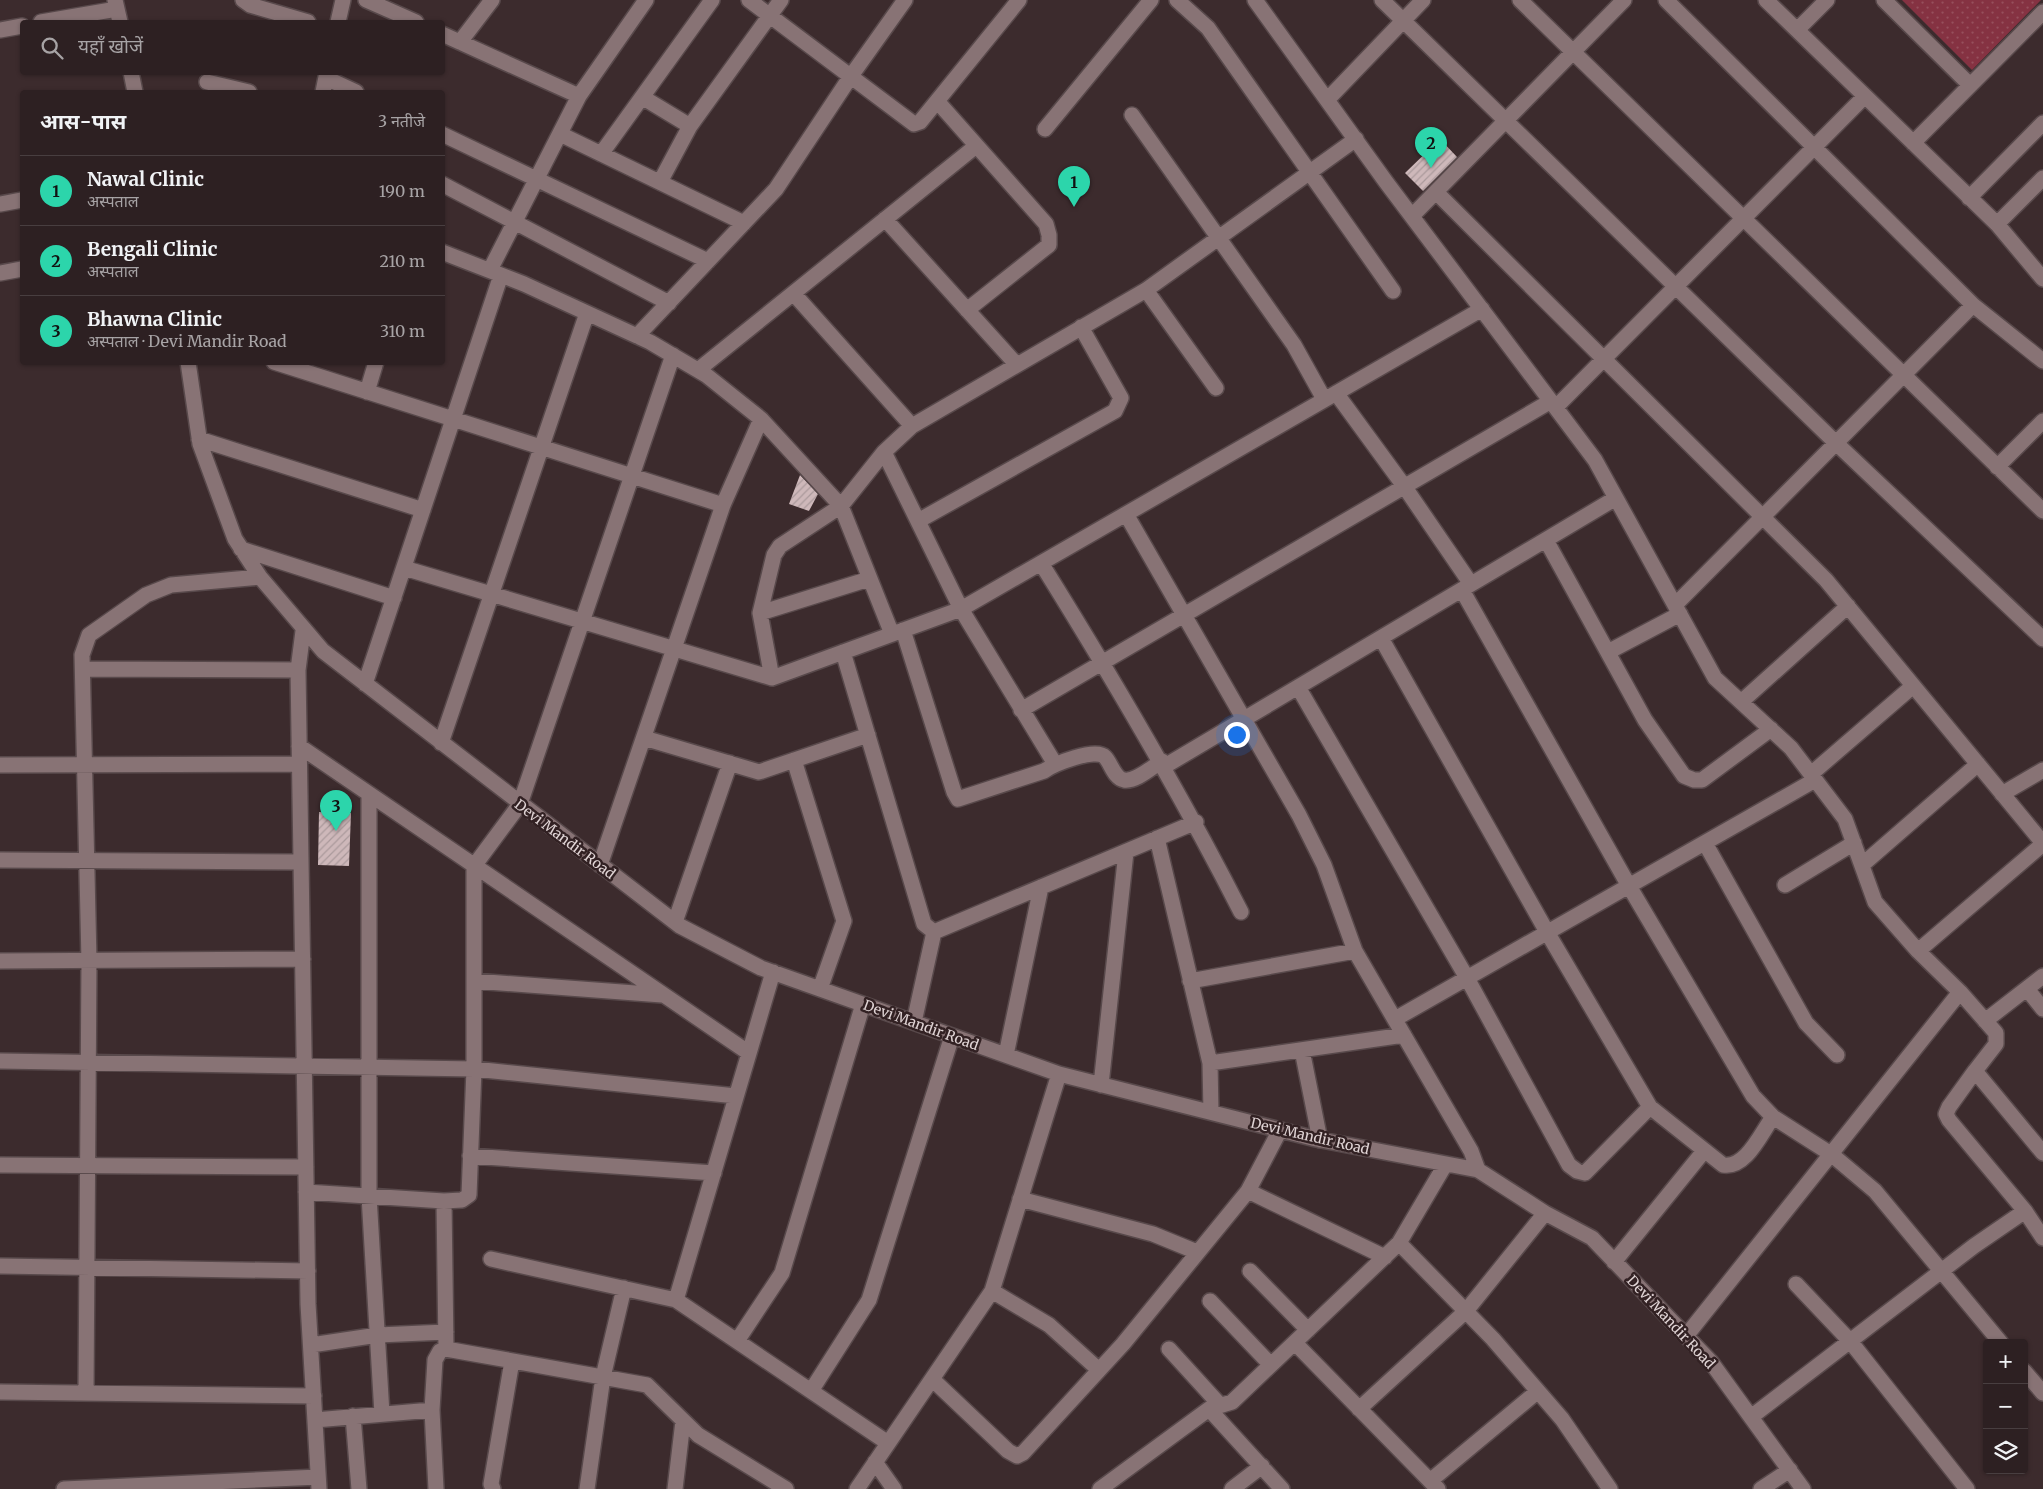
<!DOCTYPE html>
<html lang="hi">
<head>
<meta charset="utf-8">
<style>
  :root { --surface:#2d2022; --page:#392d2f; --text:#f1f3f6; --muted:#a7a3a5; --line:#483e40; --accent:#2cd5ab }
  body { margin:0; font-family:Merriweather,"Noto Sans Devanagari",serif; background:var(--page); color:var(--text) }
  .controls { position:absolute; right:15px; bottom:15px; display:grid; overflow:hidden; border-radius:5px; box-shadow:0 1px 4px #0004 }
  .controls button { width:45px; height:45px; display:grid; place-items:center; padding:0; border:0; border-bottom:1px solid var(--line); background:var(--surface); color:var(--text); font:25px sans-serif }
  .you { position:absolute; left:1236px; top:734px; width:18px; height:18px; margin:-12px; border:4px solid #fff; border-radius:50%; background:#1a73e8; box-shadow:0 0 0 8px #1a73e833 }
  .badge { display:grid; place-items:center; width:32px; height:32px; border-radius:50%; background:var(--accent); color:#111; font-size:16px; font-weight:700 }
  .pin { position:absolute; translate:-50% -41px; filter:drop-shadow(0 1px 2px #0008) }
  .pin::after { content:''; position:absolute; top:26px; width:18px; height:15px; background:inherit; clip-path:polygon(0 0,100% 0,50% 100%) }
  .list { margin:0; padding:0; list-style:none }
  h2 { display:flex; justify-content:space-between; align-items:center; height:65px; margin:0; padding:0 20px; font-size:21px }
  h2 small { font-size:16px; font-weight:400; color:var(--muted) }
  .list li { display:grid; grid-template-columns:32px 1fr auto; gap:15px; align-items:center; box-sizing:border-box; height:70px; padding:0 20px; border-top:1px solid var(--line) }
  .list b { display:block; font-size:19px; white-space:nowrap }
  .list p { margin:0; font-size:16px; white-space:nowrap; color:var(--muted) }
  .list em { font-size:16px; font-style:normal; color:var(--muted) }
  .icon { flex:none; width:28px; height:28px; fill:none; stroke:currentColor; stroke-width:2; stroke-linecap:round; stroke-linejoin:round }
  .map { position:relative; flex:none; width:2043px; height:1489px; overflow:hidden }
  .search { position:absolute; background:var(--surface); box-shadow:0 1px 4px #0004; left:20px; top:20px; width:425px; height:55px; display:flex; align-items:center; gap:12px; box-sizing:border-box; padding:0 18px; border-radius:5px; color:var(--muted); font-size:19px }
  .panel { position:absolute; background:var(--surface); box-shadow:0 1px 4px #0004; left:20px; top:90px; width:425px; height:275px; border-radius:5px }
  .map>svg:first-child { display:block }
  .park { fill:url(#park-dots) }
  .building { fill:url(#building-hatch) }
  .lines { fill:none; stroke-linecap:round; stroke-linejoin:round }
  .minor-casing { stroke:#58494b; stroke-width:18 }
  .minor { stroke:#887375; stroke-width:15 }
  .labels { text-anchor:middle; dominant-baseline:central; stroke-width:5; stroke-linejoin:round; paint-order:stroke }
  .street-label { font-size:14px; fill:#e0d4d5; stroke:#322123 }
</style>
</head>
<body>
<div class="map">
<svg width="2043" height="1489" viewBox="0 0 2043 1489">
  <defs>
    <pattern id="park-dots" width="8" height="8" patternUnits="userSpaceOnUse" patternTransform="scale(1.25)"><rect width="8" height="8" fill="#853242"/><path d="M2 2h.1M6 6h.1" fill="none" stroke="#964f5c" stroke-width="1.8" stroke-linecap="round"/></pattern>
    <pattern id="building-hatch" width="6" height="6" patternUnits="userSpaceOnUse" patternTransform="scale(1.25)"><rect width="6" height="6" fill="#ceb8ba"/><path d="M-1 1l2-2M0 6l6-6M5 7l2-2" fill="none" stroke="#ab9a9c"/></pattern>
  </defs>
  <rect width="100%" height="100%" fill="#3c2b2d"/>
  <path class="park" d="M 1902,0 L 2041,0 L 1972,70 Z"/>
  <path class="building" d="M 1440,139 L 1457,157 L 1423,191 L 1405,173 Z
    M 800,475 L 818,494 L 809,511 L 789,504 Z
    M 319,812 L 351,813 L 349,866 L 318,865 Z"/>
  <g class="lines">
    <defs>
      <path id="minor" d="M 115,0 L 120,22
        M 243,0 L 250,5 L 308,22
        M 366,0 L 416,22
        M 749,0 L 914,124 L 920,122 L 1019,0
        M 1177,0 L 1208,28 L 1393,291
        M 1255,0 L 1386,182 L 1595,460 L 1715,678 L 1791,748 L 1845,819 L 1875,902 L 1918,951 L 1960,992 L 1996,1033 L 1996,1044 L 1975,1071 L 2043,1153
        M 1382,0 L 1836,443 L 2043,639
        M 1520,0 L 2043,511
        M 1666,0 L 1973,305 L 2043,361
        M 1766,0 L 1997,224 L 2043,279
        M 1884,0 L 1970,85
        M 41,22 L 117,9
        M 338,22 L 343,0
        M 0,30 L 22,26
        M 1797,30 L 1827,0
        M 442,34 L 579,96
        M 460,42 L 492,0
        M 131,72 L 135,92
        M 326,78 L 356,92
        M 207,82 L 249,92
        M 323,92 L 327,72
        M 642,97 L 690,126
        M 1327,100 L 1423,0
        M 937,101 L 1046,224 L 1049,235 L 1049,245 L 967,310
        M 1132,115 L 1294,345 L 1324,399
        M 1045,129 L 1151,0
        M 442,134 L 708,261
        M 560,134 L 744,223
        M 1913,143 L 2043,12
        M 601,154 L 712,0
        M 660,182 L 690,126 L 781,0
        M 442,184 L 669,303
        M 1436,192 L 1826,580 L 2043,843
        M 1969,198 L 2043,123
        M 0,204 L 22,200
        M 1412,216 L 1624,0
        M 885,219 L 1017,365
        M 1997,224 L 2043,178
        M 442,252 L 524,284 L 650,342 L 706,375 L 761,419 L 841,506 L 892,634
        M 490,270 L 579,96 L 646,0
        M 0,273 L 22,269
        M 1146,290 L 1216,388
        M 794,294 L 912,426
        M 637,336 L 776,189 L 851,76 L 905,0
        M 188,362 L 200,444 L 235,539 L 260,577 L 323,651 L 680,926 L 761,968 L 1059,1074 L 1316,1139 L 1478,1170 L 1545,1213 L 1592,1238 L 1711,1362 L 1803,1489
        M 274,362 L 723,505
        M 698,370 L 976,146
        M 367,392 L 376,362
        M 1336,393 L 1404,486 L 1471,584
        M 1556,407 L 1865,96
        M 199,439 L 423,510
        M 884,452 L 961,609 L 1055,764
        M 1997,467 L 2043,421
        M 1126,514 L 1299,815 L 1324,865 L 1355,951 L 1471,1151 L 1478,1170
        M 918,521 L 1115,411 L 1121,398 L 1081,327
        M 1546,540 L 1645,720 L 1684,776 L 1694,780 L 1702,780 L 1771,729
        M 241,549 L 394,598
        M 1041,563 C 1112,677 1180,792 1241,912
        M 404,568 L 772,678 L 961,609 L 1482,309
        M 1462,590 L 1629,886 L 1753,1096 L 1773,1117 L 1831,1154 L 1875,1191 L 2001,1343
        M 1675,605 L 1973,305
        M 760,613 L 869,579
        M 903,630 L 954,792 L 958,799 L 1044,771 C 1054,764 1096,747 1105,757 C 1111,763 1114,778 1124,780 C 1136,782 1152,767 1162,761
        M 303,631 L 298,670 L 308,1304 L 319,1489
        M 1381,638 L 1547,932 L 1650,1107 L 1723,1165 C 1746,1169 1761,1133 1773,1117
        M 843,652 L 924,924 L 934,932
        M 1608,652 L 1680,614
        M 83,669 L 298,670
        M 772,678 L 760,613 L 774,555 L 780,546 L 841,506 L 884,452 L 912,426 L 1146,290 L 1356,139
        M 365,684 L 501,275
        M 1298,687 L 1467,978 L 1569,1165 L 1577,1171 L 1585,1173 L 1650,1107
        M 1741,702 L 1848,606
        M 1021,710 L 1551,401
        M 644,738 L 759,772 L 868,735
        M 441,743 L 587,313
        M 299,746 L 749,1053
        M 794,760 L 844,921 L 820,989
        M 0,765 L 299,764
        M 1165,766 L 1616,498
        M 1811,774 L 1913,686
        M 369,794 L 369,1196 L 382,1414
        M 2002,794 L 2043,770
        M 1157,838 L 1210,1063 L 1211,1112
        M 1705,843 L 1806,1023 L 1837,1055
        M 0,860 L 301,862
        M 600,865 L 723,505 L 761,419
        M 1862,865 L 1978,764
        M 1785,885 L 1854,843
        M 675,922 L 730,763
        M 1918,951 L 2043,844
        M 0,961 L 303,959
        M 474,981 L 662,995
        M 1190,981 L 1355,951
        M 2027,989 L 2043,1009
        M 1395,1019 L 1815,780
        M 1985,1021 L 2043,976
        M 914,1022 L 934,932 L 1196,822
        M 1302,1050 L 1320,1140
        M 1006,1055 L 1041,887
        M 0,1061 L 474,1069 L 736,1096
        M 1210,1063 L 1404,1035
        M 1975,1071 L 1949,1107 L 1946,1114 L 1949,1120 L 2025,1211 L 2043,1238
        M 1101,1085 L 1126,852
        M 470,1156 L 714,1173
        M 0,1165 L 306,1167
        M 1248,1191 L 1385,1257
        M 306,1192 L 444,1201 L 462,1200 L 469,1195 L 474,1069 L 474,866 L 520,804 L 673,355
        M 1020,1199 L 1153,1234 L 1197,1252
        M 1399,1243 L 1493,1339 L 1562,1419 L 1610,1489
        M 491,1259 L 676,1300 L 888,1443
        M 1614,1262 L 1704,1151
        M 0,1266 L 308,1271
        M 1250,1271 L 1308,1330
        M 1796,1284 L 1850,1341 L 1967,1489
        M 992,1291 L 1049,1325 L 1099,1370
        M 676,1300 L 773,972
        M 1210,1301 L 1271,1365
        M 1686,1336 L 1960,992
        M 737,1341 L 782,1273 L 863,1004
        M 1295,1343 L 1438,1489
        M 311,1345 L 378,1335 L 446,1332
        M 446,1349 L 647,1385 L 698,1435 L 786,1489
        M 1169,1349 L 1220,1405
        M 2024,1371 L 2043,1393
        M 932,1379 L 1008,1451 L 1017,1456 L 1023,1453 L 1123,1344 L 1248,1191 L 1280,1130
        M 811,1391 L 869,1300 L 952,1036
        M 0,1392 L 314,1396
        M 86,1393 L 89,961 L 82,655 L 89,635 L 146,595 L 171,585 L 260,577
        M 1209,1409 L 1282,1489
        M 1359,1409 L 1466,1311 L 1545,1213
        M 353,1416 L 359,1489
        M 1751,1417 L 1974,1246 L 2025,1211
        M 315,1420 L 432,1410
        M 875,1462 L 894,1489
        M 1430,1481 L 1538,1391
        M 64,1489 L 318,1477
        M 436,1489 L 432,1410 L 435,1360 L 440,1351 L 446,1349 L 444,1201
        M 493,1489 L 491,1484 L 512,1361
        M 587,1489 L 603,1377 L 624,1288
        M 675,1489 L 683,1421
        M 857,1489 L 992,1291 L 1059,1074
        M 1100,1489 L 1209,1409 L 1232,1402 L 1399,1243 L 1445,1165
        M 1232,1489 L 1262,1466
        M 1761,1489 L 1790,1470"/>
    </defs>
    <use href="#minor" class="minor-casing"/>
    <use href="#minor" class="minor"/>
  </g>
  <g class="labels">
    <g class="street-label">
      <text transform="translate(565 839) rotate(37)">Devi Mandir Road</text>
      <text transform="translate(921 1025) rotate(20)">Devi Mandir Road</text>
      <text transform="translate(1310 1136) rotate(13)">Devi Mandir Road</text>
      <text transform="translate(1671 1322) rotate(47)">Devi Mandir Road</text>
    </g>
  </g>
</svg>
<div class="controls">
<button>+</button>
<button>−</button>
<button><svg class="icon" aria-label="layers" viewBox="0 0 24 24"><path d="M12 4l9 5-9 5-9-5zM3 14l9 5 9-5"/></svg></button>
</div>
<div class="you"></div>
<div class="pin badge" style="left:1074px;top:207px">1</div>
<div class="pin badge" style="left:1431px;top:168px">2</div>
<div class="pin badge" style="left:336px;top:831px">3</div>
<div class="search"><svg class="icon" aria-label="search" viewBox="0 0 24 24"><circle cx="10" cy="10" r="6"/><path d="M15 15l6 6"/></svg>यहाँ खोजें</div>
<section class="panel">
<h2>आस-पास<small>3 नतीजे</small></h2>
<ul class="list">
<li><span class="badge">1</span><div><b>Nawal Clinic</b><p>अस्पताल</p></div><em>190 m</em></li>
<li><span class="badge">2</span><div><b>Bengali Clinic</b><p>अस्पताल</p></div><em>210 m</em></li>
<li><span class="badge">3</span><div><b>Bhawna Clinic</b><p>अस्पताल · Devi Mandir Road</p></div><em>310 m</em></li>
</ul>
</section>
</div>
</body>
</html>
